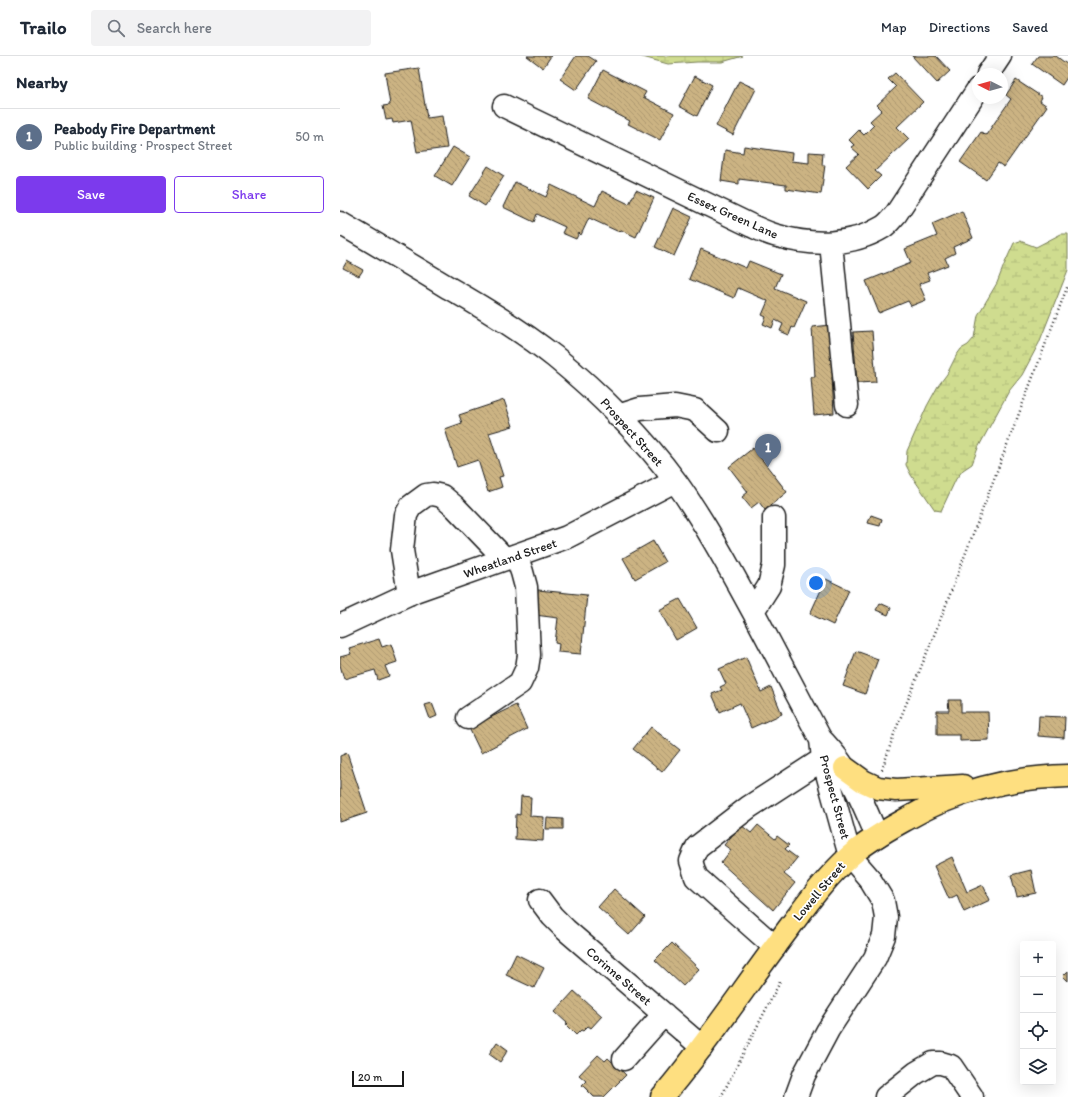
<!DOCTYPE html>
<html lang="en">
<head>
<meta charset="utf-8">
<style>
  :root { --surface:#fff; --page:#f2f2f3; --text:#1f2937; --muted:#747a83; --line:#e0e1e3; --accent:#7c3aed }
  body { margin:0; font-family:Itim,sans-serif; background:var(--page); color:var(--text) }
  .controls { position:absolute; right:12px; bottom:12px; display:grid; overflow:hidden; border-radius:4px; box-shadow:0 4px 16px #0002 }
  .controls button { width:36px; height:36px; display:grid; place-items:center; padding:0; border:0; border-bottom:1px solid var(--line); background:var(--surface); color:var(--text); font:20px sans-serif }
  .compass { position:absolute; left:632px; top:12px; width:36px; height:36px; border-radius:50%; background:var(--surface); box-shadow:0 4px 16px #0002; rotate:276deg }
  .scale { position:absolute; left:12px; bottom:10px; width:52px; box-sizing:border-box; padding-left:4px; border:2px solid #1c1c1c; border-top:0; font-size:11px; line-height:14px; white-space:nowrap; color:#1c1c1c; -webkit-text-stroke:3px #fff; paint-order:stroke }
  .you { position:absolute; left:476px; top:527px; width:14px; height:14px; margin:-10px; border:3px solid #fff; border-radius:50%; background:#1a73e8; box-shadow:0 0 0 6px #1a73e833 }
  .badge { display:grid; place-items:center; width:26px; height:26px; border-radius:50%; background:var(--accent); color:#fff; font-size:13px; font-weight:700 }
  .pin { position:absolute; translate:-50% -33px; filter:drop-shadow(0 1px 2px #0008) }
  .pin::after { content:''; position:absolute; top:21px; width:14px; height:12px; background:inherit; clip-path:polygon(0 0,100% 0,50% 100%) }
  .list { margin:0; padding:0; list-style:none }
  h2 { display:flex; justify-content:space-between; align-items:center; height:52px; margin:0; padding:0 16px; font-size:17px }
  h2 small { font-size:13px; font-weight:400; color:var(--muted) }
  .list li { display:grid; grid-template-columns:26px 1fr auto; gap:12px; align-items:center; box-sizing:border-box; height:56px; padding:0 16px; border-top:1px solid var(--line) }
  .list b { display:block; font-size:15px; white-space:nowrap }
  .list p { margin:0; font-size:13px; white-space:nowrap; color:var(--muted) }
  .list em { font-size:13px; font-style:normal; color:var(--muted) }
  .actions { display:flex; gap:8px; padding:12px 16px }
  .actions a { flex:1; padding:9px 0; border:1px solid var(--accent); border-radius:4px; text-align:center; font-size:14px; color:var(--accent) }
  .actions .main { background:var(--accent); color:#fff }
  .icon { flex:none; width:22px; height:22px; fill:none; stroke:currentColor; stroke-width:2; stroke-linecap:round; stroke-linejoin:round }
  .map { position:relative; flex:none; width:728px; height:1041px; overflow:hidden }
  header { display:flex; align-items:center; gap:24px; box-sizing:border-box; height:56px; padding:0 20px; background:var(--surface); border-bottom:1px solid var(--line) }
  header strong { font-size:19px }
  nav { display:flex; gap:22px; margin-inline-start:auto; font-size:14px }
  .search { width:280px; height:36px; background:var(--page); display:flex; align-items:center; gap:10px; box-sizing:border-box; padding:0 14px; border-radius:4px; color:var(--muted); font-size:15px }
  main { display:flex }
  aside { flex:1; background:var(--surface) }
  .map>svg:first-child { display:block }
  .wetland { fill:url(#wetland-marsh); stroke:#767c56 }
  .building { fill:url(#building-back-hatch); stroke:#1c1c1c }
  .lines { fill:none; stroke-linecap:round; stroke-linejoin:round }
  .minor-casing { stroke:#1c1c1c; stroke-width:25 }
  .major-casing { stroke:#1c1c1c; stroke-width:25 }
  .path { stroke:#1c1c1c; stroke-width:2.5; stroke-dasharray:1 3; stroke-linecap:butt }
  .minor { stroke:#fff; stroke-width:22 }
  .major { stroke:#fedf80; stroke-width:22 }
  .labels { text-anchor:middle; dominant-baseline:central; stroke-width:3.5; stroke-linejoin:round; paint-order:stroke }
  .street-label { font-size:13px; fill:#1c1c1c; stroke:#fff }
</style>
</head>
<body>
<header>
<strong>Trailo</strong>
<div class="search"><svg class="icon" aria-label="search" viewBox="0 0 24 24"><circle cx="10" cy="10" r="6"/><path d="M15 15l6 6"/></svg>Search here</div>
<nav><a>Map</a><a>Directions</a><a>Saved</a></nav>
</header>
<main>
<aside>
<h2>Nearby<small></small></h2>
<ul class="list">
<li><span class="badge" style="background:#5c6f8a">1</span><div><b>Peabody Fire Department</b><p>Public building · Prospect Street</p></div><em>50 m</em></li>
</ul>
<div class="actions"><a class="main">Save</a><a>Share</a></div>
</aside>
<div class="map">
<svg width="728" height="1041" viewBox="0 0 728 1041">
  <defs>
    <pattern id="wetland-marsh" width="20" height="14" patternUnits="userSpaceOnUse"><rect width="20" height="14" fill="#cfdc8f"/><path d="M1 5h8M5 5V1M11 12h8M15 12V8" fill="none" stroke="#b1bc7b"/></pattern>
    <pattern id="building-back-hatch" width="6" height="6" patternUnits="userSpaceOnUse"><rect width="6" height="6" fill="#cbb383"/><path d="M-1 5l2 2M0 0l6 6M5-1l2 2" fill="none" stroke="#ae9971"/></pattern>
  </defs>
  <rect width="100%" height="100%" fill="#fff"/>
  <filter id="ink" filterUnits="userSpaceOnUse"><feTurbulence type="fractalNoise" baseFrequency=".025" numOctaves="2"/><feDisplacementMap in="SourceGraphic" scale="8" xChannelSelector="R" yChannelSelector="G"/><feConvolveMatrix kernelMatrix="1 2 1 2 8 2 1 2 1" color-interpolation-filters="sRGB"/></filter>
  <g filter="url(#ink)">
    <path class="wetland" d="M 299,0 L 403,0 L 382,6 L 357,6 L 328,8 Z
      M 721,178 L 728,178 L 728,214 L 699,287 L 682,319 L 669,335 L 638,392 L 632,408 L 623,414 L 616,423 L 601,455 L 595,454 L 571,419 L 566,409 L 567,395 L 587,350 L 598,330 L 607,318 L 616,300 L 621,293 L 628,289 L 634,282 L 638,259 L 657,227 L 664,209 L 674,187 L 680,185 L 696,191 Z"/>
    <path class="building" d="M 187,0 L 211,0 L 203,12 Z
      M 236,0 L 248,0 L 256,5 L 236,34 L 220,23 Z
      M 572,0 L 596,0 L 610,15 L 597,27 Z
      M 698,0 L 716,0 L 728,9 L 728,20 L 722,29 L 692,8 Z
      M 79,12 L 87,62 L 102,60 L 107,92 L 77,96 L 71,64 L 53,67 L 52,63 L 46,64 L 43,50 L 50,49 L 45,17 Z
      M 263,14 L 306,36 L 303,41 L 334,57 L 320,84 L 288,68 L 290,65 L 248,43 Z
      M 555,17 L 583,46 L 557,71 L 569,83 L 535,115 L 541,120 L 528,133 L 506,110 L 519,98 L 511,91 L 514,89 L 509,84 L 519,74 L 524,79 L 534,69 L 530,65 L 542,54 L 537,49 L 556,31 L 548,23 Z
      M 355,20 L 372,29 L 357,60 L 339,50 Z
      M 676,24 L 702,41 L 700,45 L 707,50 L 664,111 L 658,107 L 646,124 L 620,106 L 641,76 L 646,79 L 671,43 L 666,39 Z
      M 399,25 L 416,33 L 393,79 L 376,70 Z
      M 404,90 L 452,97 L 451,105 L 469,107 L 469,96 L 483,97 L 482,109 L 485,109 L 481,138 L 446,133 L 446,129 L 399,123 L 399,128 L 381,125 L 385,94 L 403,97 Z
      M 113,91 L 130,101 L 112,130 L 95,120 Z
      M 148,110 L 164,120 L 145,150 L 129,140 Z
      M 175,126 L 206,141 L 211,129 L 255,150 L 262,135 L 289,148 L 296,134 L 314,142 L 296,181 L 281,174 L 279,176 L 249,162 L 241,179 L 239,177 L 236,183 L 222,177 L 225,171 L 197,158 L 194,166 L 163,151 Z
      M 333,152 L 352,161 L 334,200 L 315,191 Z
      M 622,155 L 633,182 L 613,191 L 615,197 L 605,202 L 608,209 L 587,217 L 590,224 L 579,228 L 586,244 L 571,250 L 568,245 L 539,257 L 526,225 L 571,207 L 565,193 L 597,180 L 592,168 Z
      M 361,193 L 406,212 L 409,205 L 441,218 L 435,232 L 466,245 L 454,272 L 452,271 L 449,279 L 440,275 L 443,268 L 435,264 L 432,272 L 423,268 L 426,261 L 422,259 L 428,245 L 398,232 L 394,242 L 349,223 Z
      M 7,205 L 23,214 L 19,220 L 3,212 Z
      M 491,269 L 494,321 L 492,321 L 494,357 L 474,359 L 471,321 L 475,321 L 472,271 Z
      M 532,275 L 536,326 L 517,327 L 513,276 Z
      M 164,344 L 173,370 L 149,377 L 163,420 L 159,421 L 162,431 L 148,436 L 138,404 L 117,411 L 105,373 L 122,367 L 119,359 Z
      M 413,392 L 447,436 L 425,454 L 419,446 L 411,452 L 402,441 L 408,436 L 389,411 Z
      M 531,459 L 542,463 L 540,470 L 528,467 Z
      M 313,485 L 325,506 L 295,523 L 283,502 Z
      M 486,523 L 509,534 L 493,569 L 470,558 Z
      M 198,534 L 247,539 L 241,598 L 218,596 L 219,588 L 215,587 L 218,562 L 195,559 Z
      M 340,543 L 357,572 L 336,584 L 319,554 Z
      M 540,547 L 551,552 L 548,559 L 536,554 Z
      M 39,583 L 42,591 L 51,588 L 57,606 L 45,610 L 49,620 L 38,624 L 35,614 L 4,623 L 0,609 L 0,601 L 11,598 L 9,592 Z
      M 516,595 L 538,603 L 525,638 L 503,630 Z
      M 406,601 L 421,636 L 431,631 L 442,658 L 411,672 L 400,647 L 380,656 L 372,638 L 382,634 L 380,631 L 386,628 L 379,613 Z
      M 608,644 L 621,644 L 621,656 L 648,656 L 649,684 L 620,685 L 620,679 L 597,679 L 597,655 L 609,655 Z
      M 92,647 L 97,660 L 90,663 L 85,649 Z
      M 176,649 L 187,673 L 141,697 L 129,672 Z
      M 699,660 L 725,661 L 724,682 L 698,680 Z
      M 311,671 L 340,694 L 322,716 L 293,693 Z
      M 7,697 L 27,757 L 0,766 L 0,700 Z
      M 181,740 L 191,741 L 190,760 L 204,761 L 203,785 L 175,783 L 176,758 L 180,759 Z
      M 207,762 L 223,763 L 223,773 L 206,773 Z
      M 401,769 L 411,777 L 418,769 L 435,783 L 437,780 L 449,789 L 445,793 L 457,802 L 444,818 L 455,827 L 433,854 L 381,807 L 391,794 L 384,789 Z
      M 612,801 L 627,836 L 643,829 L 650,844 L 624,856 L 617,839 L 609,843 L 594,810 Z
      M 691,814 L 696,837 L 677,841 L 671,819 Z
      M 274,833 L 305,861 L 289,879 L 258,851 Z
      M 332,887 L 359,913 L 343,930 L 315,904 Z
      M 176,898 L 204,912 L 194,932 L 166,919 Z
      M 728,915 L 728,925 L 723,920 Z
      M 234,935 L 262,960 L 251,972 L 248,970 L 243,975 L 241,974 L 236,979 L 226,969 L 228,968 L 215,956 Z
      M 157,986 L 168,994 L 160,1006 L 149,998 Z
      M 258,999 L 265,1005 L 268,1002 L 286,1019 L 264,1041 L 254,1041 L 242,1029 L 246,1025 L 239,1019 Z"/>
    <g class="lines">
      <defs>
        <path id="minor" d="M 648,18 L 660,0
          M 164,50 L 412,170 C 421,174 429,178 438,180 C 472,190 512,190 543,171 C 548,168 552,162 556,158 L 638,33
          M 0,167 C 36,188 73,210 109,232 C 146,253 182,275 215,301 C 258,336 304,382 336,426 C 366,468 390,513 414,557 C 436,599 458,641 480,682 C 489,692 498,701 504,712 C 518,733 527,757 537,780
          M 491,187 L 507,349
          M 278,360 L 300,353 L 335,350 L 355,354 L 378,375
          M 69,538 L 62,494 L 66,459 L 71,450 L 86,439 L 93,438 L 102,440 L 115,451 L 165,503
          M 413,555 L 429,530 L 434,509 L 434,462
          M 0,570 L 75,535 L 227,481 L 335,425
          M 128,662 L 180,627 L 187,612 L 189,599 L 186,531 L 182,516 L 176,499
          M 200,844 L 212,860 L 226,874 L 362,991
          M 435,891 L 356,821 L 351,805 L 357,791 L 409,751 L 483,703
          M 284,1003 L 324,958
          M 456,1041 L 464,1019 L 488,974 L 535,902 L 544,880 L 546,861 L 543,845 L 529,822 L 510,800 L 483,703 L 481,684
          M 546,1041 L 576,1017 L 593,1007 L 601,1007 L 611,1010 L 632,1041"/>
        <path id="major" d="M 505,712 L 523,725 L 538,732 L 556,734 L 623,730
          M 322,1041 C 365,991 401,936 440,884 C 462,855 483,824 510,800 C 526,786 545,775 563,765 C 576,758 589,750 604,745 C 643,729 686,721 728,720"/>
      </defs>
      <use href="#minor" class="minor-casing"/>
      <use href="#major" class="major-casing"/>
      <path class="path" d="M 542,714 L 554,678 L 601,562 L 728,229
        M 381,1041 L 440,926"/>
      <use href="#minor" class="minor"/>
      <use href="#major" class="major"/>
    </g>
  </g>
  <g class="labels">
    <g class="street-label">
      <text transform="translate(393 159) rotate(24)">Essex Green Lane</text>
      <text transform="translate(292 376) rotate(48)">Prospect Street</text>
      <text transform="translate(170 502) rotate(-19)">Wheatland Street</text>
      <text transform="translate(495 741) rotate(75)">Prospect Street</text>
      <text transform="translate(479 835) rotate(-50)">Lowell Street</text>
      <text transform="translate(279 920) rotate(41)">Corinne Street</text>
    </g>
  </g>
</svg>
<div class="controls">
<button>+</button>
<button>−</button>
<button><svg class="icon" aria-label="locate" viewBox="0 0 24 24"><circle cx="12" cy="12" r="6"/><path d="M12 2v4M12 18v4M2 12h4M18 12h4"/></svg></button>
<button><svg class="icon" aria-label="layers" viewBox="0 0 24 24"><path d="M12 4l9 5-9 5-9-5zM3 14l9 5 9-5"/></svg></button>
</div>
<svg class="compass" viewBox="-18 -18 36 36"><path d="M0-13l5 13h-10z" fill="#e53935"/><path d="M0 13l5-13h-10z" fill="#747a83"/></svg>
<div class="scale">20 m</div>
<div class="you"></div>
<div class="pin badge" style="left:428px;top:411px;background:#5c6f8a">1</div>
</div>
</main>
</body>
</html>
